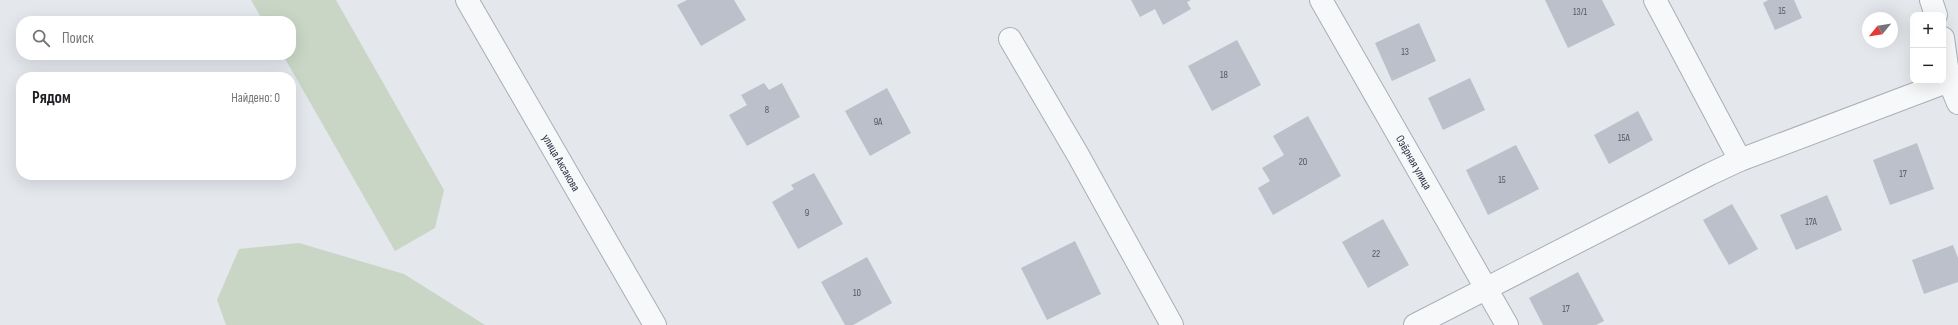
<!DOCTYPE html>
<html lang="ru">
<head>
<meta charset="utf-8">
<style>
  :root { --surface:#fff; --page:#f2f2f2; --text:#202124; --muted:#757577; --line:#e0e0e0 }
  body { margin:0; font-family:"Sofia Sans Condensed",sans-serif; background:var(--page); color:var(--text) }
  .controls { position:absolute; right:12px; top:12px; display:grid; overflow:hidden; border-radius:8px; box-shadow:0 4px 16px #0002 }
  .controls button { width:36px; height:36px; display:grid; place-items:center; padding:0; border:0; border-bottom:1px solid var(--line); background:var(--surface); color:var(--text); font:20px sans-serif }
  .compass { position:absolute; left:1862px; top:12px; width:36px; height:36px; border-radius:50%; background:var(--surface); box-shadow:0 4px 16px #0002; rotate:240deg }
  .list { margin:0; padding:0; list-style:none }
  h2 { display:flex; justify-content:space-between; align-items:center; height:52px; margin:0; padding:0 16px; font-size:17px }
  h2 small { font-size:13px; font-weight:400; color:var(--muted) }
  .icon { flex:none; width:22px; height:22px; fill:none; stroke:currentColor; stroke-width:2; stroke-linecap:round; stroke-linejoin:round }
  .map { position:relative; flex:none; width:1958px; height:325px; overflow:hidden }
  .search { position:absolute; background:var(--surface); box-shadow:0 4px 16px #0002; left:16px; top:16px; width:280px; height:44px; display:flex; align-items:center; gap:10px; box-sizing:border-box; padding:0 14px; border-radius:16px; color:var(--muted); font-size:15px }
  .panel { position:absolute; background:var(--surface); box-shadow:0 4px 16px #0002; left:16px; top:72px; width:280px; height:108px; border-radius:16px }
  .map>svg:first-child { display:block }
  .green { fill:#c9d6c5 }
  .building { fill:#bbc0ca }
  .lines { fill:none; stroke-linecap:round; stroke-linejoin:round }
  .minor-casing { stroke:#a9aeb7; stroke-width:24 }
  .tertiary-casing { stroke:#a9aeb7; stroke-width:24 }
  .minor { stroke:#f7f8fa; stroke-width:22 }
  .tertiary { stroke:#f7f8fa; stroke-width:22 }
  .labels { text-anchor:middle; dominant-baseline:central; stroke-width:3; stroke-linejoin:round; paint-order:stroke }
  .number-label { font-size:10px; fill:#4f5766 }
  .street-label { font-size:12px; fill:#2b3445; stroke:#f4f6f9 }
</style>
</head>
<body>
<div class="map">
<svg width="1958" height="325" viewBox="0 0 1958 325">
  <rect width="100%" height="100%" fill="#e4e7ec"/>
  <path class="green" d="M 251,0 L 336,0 L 444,190 L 435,228 L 395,251 L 283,55 L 291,55 L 291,21 L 263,21 Z
    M 299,243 L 404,274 L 485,325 L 226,325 L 217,300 L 239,249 Z"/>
  <path class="building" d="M 687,0 L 734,0 L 746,20 L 701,46 L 677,5 Z
    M 1131,0 L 1191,0 L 1187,2 L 1191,9 L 1163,25 L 1155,9 L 1140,17 Z
    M 1545,0 L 1602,0 L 1615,25 L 1568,48 Z
    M 1768,0 L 1794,0 L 1802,18 L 1775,30 L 1763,3 Z
    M 1419,23 L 1436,61 L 1392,81 L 1375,43 Z
    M 1237,40 L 1261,85 L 1212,111 L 1188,66 Z
    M 1470,78 L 1485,110 L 1443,130 L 1428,98 Z
    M 764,83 L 769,90 L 782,83 L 800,117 L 747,146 L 729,115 L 747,105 L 741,95 Z
    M 887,88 L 911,133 L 870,156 L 845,111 Z
    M 1638,111 L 1653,140 L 1609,164 L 1594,135 Z
    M 1308,116 L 1341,176 L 1273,215 L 1258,188 L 1270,181 L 1262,168 L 1284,155 L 1273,136 Z
    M 1917,143 L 1934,189 L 1890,205 L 1873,160 Z
    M 1516,145 L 1539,189 L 1488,215 L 1466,170 Z
    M 814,173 L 843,224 L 798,249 L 772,202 L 794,189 L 791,185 Z
    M 1827,195 L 1842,230 L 1796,250 L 1780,215 Z
    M 1732,204 L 1758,249 L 1729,265 L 1703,220 Z
    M 1383,219 L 1409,265 L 1368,288 L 1342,242 Z
    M 1075,241 L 1101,294 L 1047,320 L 1021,268 Z
    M 1953,245 L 1958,258 L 1958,282 L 1924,294 L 1912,260 Z
    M 867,257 L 892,303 L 853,325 L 845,325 L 821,282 Z
    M 1578,272 L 1604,321 L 1596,325 L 1543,325 L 1529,298 Z"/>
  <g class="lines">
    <defs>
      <g id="minor">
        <path id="s1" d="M 1321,0 L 1507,325"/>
        <path d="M 1655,0 L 1740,160"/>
        <path d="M 1931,0 L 1936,15"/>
        <path d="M 1943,38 L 1949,81 L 1958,103"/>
        <path d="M 1010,39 L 1078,155 L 1172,325"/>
        <path d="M 1415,325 L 1710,174 L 1740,160 L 1949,81 L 1958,83"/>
      </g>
      <g id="tertiary">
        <path id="s2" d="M 467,0 L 655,325"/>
      </g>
    </defs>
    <use href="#minor" class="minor-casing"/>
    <use href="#tertiary" class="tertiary-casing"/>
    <use href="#minor" class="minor"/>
    <use href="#tertiary" class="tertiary"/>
  </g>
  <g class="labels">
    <g class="number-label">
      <text x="1782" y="11">15</text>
      <text x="1580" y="12">13/1</text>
      <text x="1405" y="52">13</text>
      <text x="1224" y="75">18</text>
      <text x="767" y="110">8</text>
      <text x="878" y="122">9А</text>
      <text x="1624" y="138">15А</text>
      <text x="1303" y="162">20</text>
      <text x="1903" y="174">17</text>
      <text x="1502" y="180">15</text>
      <text x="807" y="213">9</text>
      <text x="1811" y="222">17А</text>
      <text x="1376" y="254">22</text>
      <text x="857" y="293">10</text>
      <text x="1566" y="309">17</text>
    </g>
    <g class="street-label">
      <text stroke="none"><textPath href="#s2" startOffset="188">улица Аксакова</textPath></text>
      <text stroke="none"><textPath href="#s1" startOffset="187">Озёрная улица</textPath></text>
    </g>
  </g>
</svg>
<div class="controls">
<button>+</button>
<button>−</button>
</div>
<svg class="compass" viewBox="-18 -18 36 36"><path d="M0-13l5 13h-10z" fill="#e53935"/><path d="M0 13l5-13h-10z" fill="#757577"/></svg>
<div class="search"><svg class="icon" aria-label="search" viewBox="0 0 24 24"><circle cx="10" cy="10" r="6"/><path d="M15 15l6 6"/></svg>Поиск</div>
<section class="panel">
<h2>Рядом<small>Найдено: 0</small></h2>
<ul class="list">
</ul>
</section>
</div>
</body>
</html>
